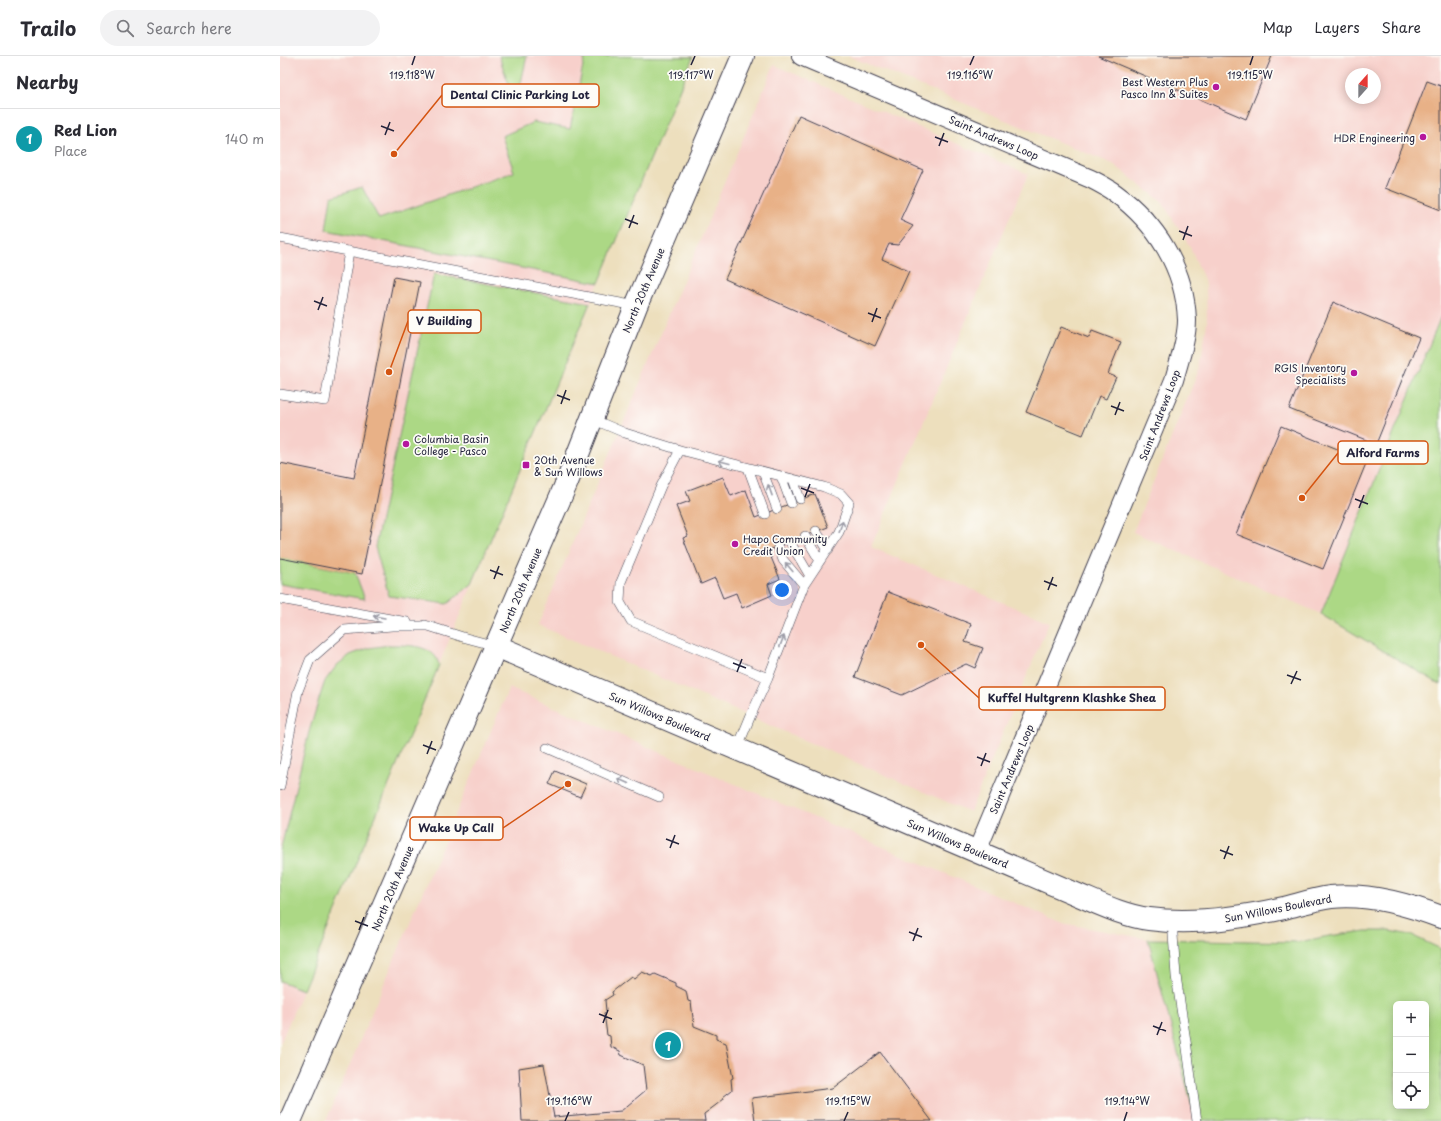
<!DOCTYPE html>
<html lang="en">
<head>
<meta charset="utf-8">
<style>
  :root { --surface:#fff; --page:#f2f2f3; --text:#2b2b33; --muted:#7c7c81; --line:#e1e1e2; --accent:#b5179e }
  body { margin:0; font-family:"Playpen Sans",sans-serif; background:var(--page); color:var(--text) }
  .controls { position:absolute; right:12px; bottom:12px; display:grid; overflow:hidden; border-radius:6px; box-shadow:0 2px 10px #0003 }
  .controls button { width:36px; height:36px; display:grid; place-items:center; padding:0; border:0; border-bottom:1px solid var(--line); background:var(--surface); color:var(--text); font:20px sans-serif }
  .compass { position:absolute; left:1065px; top:12px; width:36px; height:36px; border-radius:50%; background:var(--surface); box-shadow:0 2px 10px #0003; rotate:21deg }
  .you { position:absolute; left:502px; top:534px; width:14px; height:14px; margin:-10px; border:3px solid #fff; border-radius:50%; background:#1a73e8; box-shadow:0 0 0 6px #1a73e833 }
  .badge { display:grid; place-items:center; width:26px; height:26px; border-radius:50%; background:var(--accent); color:#fff; font-size:13px; font-weight:700 }
  .pin { position:absolute; translate:-50% -50%; border:2px solid #fff; box-shadow:0 1px 4px #0006 }
  .list { margin:0; padding:0; list-style:none }
  h2 { display:flex; justify-content:space-between; align-items:center; height:52px; margin:0; padding:0 16px; font-size:17px }
  h2 small { font-size:13px; font-weight:400; color:var(--muted) }
  .list li { display:grid; grid-template-columns:26px 1fr auto; gap:12px; align-items:center; box-sizing:border-box; height:60px; padding:0 16px; border-top:1px solid var(--line) }
  .list b { display:block; font-size:15px; white-space:nowrap }
  .list p { margin:0; font-size:13px; white-space:nowrap; color:var(--muted) }
  .list em { font-size:13px; font-style:normal; color:var(--muted) }
  .icon { flex:none; width:22px; height:22px; fill:none; stroke:currentColor; stroke-width:2; stroke-linecap:round; stroke-linejoin:round }
  .map { position:relative; flex:none; width:1161px; height:1065px; overflow:hidden }
  header { display:flex; align-items:center; gap:24px; box-sizing:border-box; height:56px; padding:0 20px; background:var(--surface); border-bottom:1px solid var(--line) }
  header strong { font-size:19px }
  nav { display:flex; gap:22px; margin-inline-start:auto; font-size:14px }
  .search { width:280px; height:36px; background:var(--page); display:flex; align-items:center; gap:10px; box-sizing:border-box; padding:0 14px; border-radius:22px; color:var(--muted); font-size:15px }
  main { display:flex }
  aside { flex:1; background:var(--surface) }
  .map>svg:first-child { display:block }
  .built { fill:#f7d0cb; fill-rule:evenodd }
  .green { fill:#acd885; stroke:#677d60; fill-rule:evenodd }
  .building { fill:#e8b187 }
  .lines { fill:none; stroke-linecap:round; stroke-linejoin:round }
  .service-casing { stroke:#403e4e; stroke-width:10 }
  .minor-casing { stroke:#403e4e; stroke-width:20 }
  .tertiary-casing { stroke:#403e4e; stroke-width:24 }
  .secondary-casing { stroke:#403e4e; stroke-width:24 }
  .service { stroke:#fff; stroke-width:9 }
  .minor { stroke:#fff; stroke-width:18 }
  .tertiary { stroke:#fff; stroke-width:22 }
  .secondary { stroke:#fff; stroke-width:22 }
  .oneway { stroke:#9c9ca7 }
  .ticks { fill:none; stroke:#22223b; stroke-width:1.5 }
  .poi-dot { fill:#b5179e; stroke:#fdfcf7; stroke-width:1.5 }
  .labels { text-anchor:middle; dominant-baseline:central; stroke-width:3.5; stroke-linejoin:round; paint-order:stroke }
  .poi-label { font-size:10px; fill:#22223b; stroke:#fdfcf7; text-anchor:end }
  .street-label { font-size:10px; fill:#22223b; stroke:#fdfcf7 }
  .ticks-label { font-size:10px; text-anchor:middle; fill:#22223b; stroke:#fdfcf7; stroke-width:3.5; stroke-linejoin:round; paint-order:stroke }
  .leader { fill:none; stroke:#d45411; stroke-width:1.5 }
  .callout-dot { fill:#d45411; stroke:#fdfcf7; stroke-width:1.5 }
  .callout { fill:#fdfcf7; stroke:#d45411; stroke-width:1.5 }
  .callout-label { font-size:11px; text-anchor:middle; font-weight:bold; fill:#22223b }
</style>
</head>
<body>
<header>
<strong>Trailo</strong>
<div class="search"><svg class="icon" aria-label="search" viewBox="0 0 24 24"><circle cx="10" cy="10" r="6"/><path d="M15 15l6 6"/></svg>Search here</div>
<nav><a>Map</a><a>Layers</a><a>Share</a></nav>
</header>
<main>
<aside>
<h2>Nearby<small></small></h2>
<ul class="list">
<li><span class="badge" style="background:#0f9aa8">1</span><div><b>Red Lion</b><p>Place</p></div><em>140 m</em></li>
</ul>
</aside>
<div class="map">
<svg width="1161" height="1065" viewBox="0 0 1161 1065">
  <rect width="100%" height="100%" fill="#fdfcf7"/>
  <filter id="ink" filterUnits="userSpaceOnUse"><feTurbulence type="fractalNoise" baseFrequency=".025" numOctaves="2"/><feDisplacementMap in="SourceGraphic" scale="8" xChannelSelector="R" yChannelSelector="G"/><feConvolveMatrix kernelMatrix="1 2 1 2 8 2 1 2 1" color-interpolation-filters="sRGB"/></filter>
  <filter id="wash" filterUnits="userSpaceOnUse"><feTurbulence type="fractalNoise" baseFrequency=".012" numOctaves="4" result="noise"/><feDisplacementMap in="SourceGraphic" scale="16" xChannelSelector="R" yChannelSelector="G"/><feGaussianBlur stdDeviation="0.9" result="paint"/><feColorMatrix in="noise" values="0 0 0 0 0 0 0 0 0 0 0 0 0 0 0 0 0 1.4 0 .05"/><feComposite in="paint" operator="in"/></filter>
  <g filter="url(#wash)">
    <rect width="100%" height="100%" fill="#eddfbd"/>
    <path class="built" d="M 0,0 L 414,0 L 0,988 Z
      M 568,0 L 1161,0 L 1161,260 L 1041,558 L 853,476 L 920,311 L 927,267 L 926,228 L 911,193 L 882,146 L 833,108 ZM 1071,18 L 1095,18 L 1095,42 L 1071,42 Z
      M 494,9 L 748,118 L 591,491 L 769,566 L 690,756 L 258,569 Z
      M 229,632 L 782,867 L 868,883 L 916,1065 L 46,1065 Z"/>
    <path class="green" d="M 219,0 L 247,0 L 236,49 Z
      M 305,0 L 413,1 L 319,227 L 46,174 L 51,141 L 82,131 L 99,163 L 234,116 L 222,80 L 254,66 L 290,73 Z
      M 154,218 L 310,247 L 192,528 L 167,548 L 109,540 L 95,491 Z
      M 1161,260 L 1161,629 L 1041,558 Z
      M 0,502 L 75,517 L 85,543 L 0,528 Z
      M 109,589 C 122,589 145,588 155,600 C 157,602 158,606 159,609 L 23,934 L 0,925 L 0,796 L 29,676 L 39,643 L 45,625 L 57,609 L 70,599 L 89,592 Z
      M 1085,875 L 1109,875 L 1131,879 L 1161,893 L 1161,1065 L 916,1065 L 868,883 L 1019,886 L 1049,880 ZM 1116,948 L 1146,948 L 1146,1050 L 1116,1050 Z"/>
    <g id="blocks">
      <path class="building" d="M 818,0 L 992,0 L 966,63 Z
        M 1147,25 L 1161,30 L 1161,154 L 1105,132 Z
        M 519,59 L 643,114 L 620,164 L 633,170 L 618,189 L 609,188 L 602,203 L 629,215 L 595,290 L 445,223 Z
        M 114,221 L 140,226 L 82,518 L 0,502 L 0,407 L 74,422 Z
        M 1053,246 L 1139,282 L 1096,388 L 1009,353 Z
        M 781,271 L 809,282 L 812,275 L 841,286 L 828,318 L 836,321 L 826,343 L 819,340 L 803,379 L 746,356 Z
        M 1001,370 L 1087,405 L 1043,513 L 956,478 Z
        M 443,421 L 451,440 L 466,434 L 476,461 L 535,438 L 548,471 L 488,494 L 500,523 L 488,528 L 492,539 L 462,552 L 456,537 L 443,542 L 435,522 L 421,528 L 403,482 L 408,480 L 396,450 L 410,445 L 406,435 Z
        M 608,536 L 691,568 L 685,586 L 703,592 L 695,612 L 686,608 L 622,639 L 575,621 Z
        M 275,715 L 306,728 L 300,741 L 269,728 Z
        M 362,916 L 372,920 L 375,918 L 396,927 L 396,930 L 406,935 L 408,945 L 411,946 L 414,970 L 436,979 L 436,983 L 446,987 L 453,1022 L 451,1023 L 452,1034 L 443,1041 L 444,1043 L 424,1058 L 425,1065 L 242,1065 L 239,1012 L 264,1008 L 274,1061 L 341,1055 L 366,1034 L 363,1009 L 341,999 L 340,995 L 331,991 L 330,980 L 327,979 L 324,957 L 326,955 L 325,944 L 333,939 L 332,936 L 351,921 L 354,923 Z
        M 600,996 L 652,1065 L 475,1065 L 472,1042 L 553,1032 Z"/>
    </g>
  </g>
  <g filter="url(#ink)">
    <use href="#blocks" fill-opacity="0" stroke="#403e4e" stroke-width="1"/>
    <g class="lines">
      <defs>
        <path id="service" d="M 0,182 L 356,250
          M 0,338 L 45,345 L 69,195
          M 312,363 L 345,377 L 400,394 L 381,430 L 341,526 L 340,546 L 351,565 L 488,622
          M 400,394 L 544,431 L 561,438 L 569,447 L 559,476 L 524,529 L 488,622 L 471,659 L 457,693
          M 468,412 L 485,458
          M 483,416 L 497,453
          M 501,420 L 511,447
          M 513,423 L 520,443
          M 536,475 L 548,494
          M 525,480 L 540,505
          M 510,486 L 530,520
          M 498,491 L 503,504 L 524,529
          M 0,543 L 127,566
          M 145,569 L 186,582 L 216,590
          M 267,692 L 379,741
          M 0,730 L 18,635 L 30,604 L 64,574 L 112,570 L 151,570
          M 892,865 L 896,920 L 906,985 L 917,1065"/>
        <path id="minor" d="M 521,0 L 811,123 C 819,127 828,132 835,137 C 876,167 905,212 907,264 C 907,284 899,305 894,324 L 697,795"/>
        <path id="tertiary" d="M 216,590 L 803,841 C 824,850 846,860 869,863 C 914,869 960,862 1004,852 C 1020,848 1035,843 1051,841 C 1088,837 1127,848 1161,861"/>
        <path id="secondary" d="M 10,1065 L 287,426 L 356,250 L 463,0"/>
      </defs>
      <use href="#service" class="service-casing"/>
      <use href="#minor" class="minor-casing"/>
      <use href="#tertiary" class="tertiary-casing"/>
      <use href="#secondary" class="secondary-casing"/>
      <use href="#service" class="service"/>
      <use href="#minor" class="minor"/>
      <use href="#tertiary" class="tertiary"/>
      <use href="#secondary" class="secondary"/>
    </g>
    <defs><path id="oneway-shaft" d="M-6 0H5M1.5-3L5.5 0L1.5 3" fill="none" stroke-width="1.6" stroke-linecap="round" stroke-linejoin="round"/></defs>
    <g class="oneway">
      <use href="#oneway-shaft" transform="translate(444 406) rotate(-166)"/>
      <use href="#oneway-shaft" transform="translate(490 434) rotate(-110)"/>
      <use href="#oneway-shaft" transform="translate(561 470) rotate(-72)"/>
      <use href="#oneway-shaft" transform="translate(509 511) rotate(-130)"/>
      <use href="#oneway-shaft" transform="translate(99 561) rotate(-170)"/>
      <use href="#oneway-shaft" transform="translate(502 585) rotate(-69)"/>
      <use href="#oneway-shaft" transform="translate(343 725) rotate(-156)"/>
    </g>
  </g>
  <path class="ticks" d="M 132,9 L 135,0M 411,9 L 415,0M 690,9 L 694,0M 970,9 L 973,0M 101,70 L 114,75M 105,79 L 110,66M 655,81 L 668,86M 659,90 L 664,77M 345,163 L 358,168M 349,172 L 354,159M 899,175 L 912,180M 903,184 L 908,170M 34,245 L 47,250M 38,254 L 43,241M 588,257 L 601,262M 592,266 L 597,252M 277,339 L 290,344M 281,348 L 286,334M 831,350 L 844,355M 835,359 L 840,346M 521,432 L 534,437M 525,441 L 530,428M 1075,443 L 1088,448M 1079,452 L 1084,439M 210,514 L 223,519M 214,523 L 219,510M 764,525 L 777,530M 768,534 L 773,521M 453,607 L 466,612M 457,616 L 462,603M 1007,619 L 1021,624M 1011,628 L 1017,615M 143,689 L 156,694M 147,698 L 152,685M 697,701 L 710,706M 701,710 L 706,697M 386,783 L 399,788M 390,792 L 395,779M 940,794 L 953,799M 944,803 L 949,790M 75,865 L 88,870M 79,874 L 84,861M 629,876 L 642,881M 633,885 L 638,872M 319,958 L 332,963M 323,967 L 328,954M 873,970 L 886,975M 877,979 L 882,966M 285,1065 L 289,1056M 564,1065 L 568,1056M 844,1065 L 847,1056"/>
  <g class="poi-dot">
    <circle cx="936" cy="31" r="4"/>
    <circle cx="1143" cy="81" r="4"/>
    <circle cx="1074" cy="317" r="4"/>
    <circle cx="126" cy="388" r="4"/>
    <rect x="242" y="405" width="8" height="8" rx="2"/>
    <circle cx="455" cy="488" r="4"/>
  </g>
  <g class="labels">
    <g class="poi-label">
      <text x="928" y="25">Best Western Plus<tspan x="928" dy="12">Pasco Inn &amp; Suites</tspan></text>
      <text x="1135" y="81">HDR Engineering</text>
      <text x="1066" y="311">RGIS Inventory<tspan x="1066" dy="12">Specialists</tspan></text>
      <text x="134" y="382" text-anchor="start">Columbia Basin<tspan x="134" dy="12">College - Pasco</tspan></text>
      <text x="254" y="403" text-anchor="start">20th Avenue<tspan x="254" dy="12">&amp; Sun Willows</tspan></text>
      <text x="463" y="482" text-anchor="start">Hapo Community<tspan x="463" dy="12">Credit Union</tspan></text>
    </g>
    <g class="street-label">
      <text transform="translate(714 81) rotate(23)">Saint Andrews Loop</text>
      <text transform="translate(363 234) rotate(-67)">North 20th Avenue</text>
      <text transform="translate(879 359) rotate(-69)">Saint Andrews Loop</text>
      <text transform="translate(240 534) rotate(-67)">North 20th Avenue</text>
      <text transform="translate(380 660) rotate(23)">Sun Willows Boulevard</text>
      <text transform="translate(731 713) rotate(-67)">Saint Andrews Loop</text>
      <text transform="translate(678 787) rotate(23)">Sun Willows Boulevard</text>
      <text transform="translate(112 832) rotate(-67)">North 20th Avenue</text>
      <text transform="translate(998 852) rotate(-11)">Sun Willows Boulevard</text>
    </g>
  </g>
  <g class="ticks-label">
    <text x="132" y="23">119.118°W</text>
    <text x="411" y="23">119.117°W</text>
    <text x="690" y="23">119.116°W</text>
    <text x="970" y="23">119.115°W</text>
    <text x="289" y="1049">119.116°W</text>
    <text x="568" y="1049">119.115°W</text>
    <text x="847" y="1049">119.114°W</text>
  </g>
  <path class="leader" d="M114 98L162 39M109 316L128 265M1022 442L1058 397M641 589L699 642M288 728L223 772"/>
  <g class="callout-dot">
    <circle cx="114" cy="98" r="4"/>
    <circle cx="109" cy="316" r="4"/>
    <circle cx="1022" cy="442" r="4"/>
    <circle cx="641" cy="589" r="4"/>
    <circle cx="288" cy="728" r="4"/>
  </g>
  <g class="callout">
    <rect x="162" y="28" width="157" height="23" rx="4"/>
    <rect x="128" y="254" width="73" height="23" rx="4"/>
    <rect x="1058" y="385" width="90" height="23" rx="4"/>
    <rect x="699" y="631" width="186" height="23" rx="4"/>
    <rect x="130" y="761" width="93" height="23" rx="4"/>
  </g>
  <g class="callout-label">
    <text x="240" y="43">Dental Clinic Parking Lot</text>
    <text x="164" y="269">V Building</text>
    <text x="1103" y="401">Alford Farms</text>
    <text x="792" y="646">Kuffel Hultgrenn Klashke Shea</text>
    <text x="176" y="776">Wake Up Call</text>
  </g>
</svg>
<div class="controls">
<button>+</button>
<button>−</button>
<button><svg class="icon" aria-label="locate" viewBox="0 0 24 24"><circle cx="12" cy="12" r="6"/><path d="M12 2v4M12 18v4M2 12h4M18 12h4"/></svg></button>
</div>
<svg class="compass" viewBox="-18 -18 36 36"><path d="M0-13l5 13h-10z" fill="#e53935"/><path d="M0 13l5-13h-10z" fill="#7c7c81"/></svg>
<div class="you"></div>
<div class="pin badge" style="left:388px;top:989px;background:#0f9aa8">1</div>
</div>
</main>
</body>
</html>
